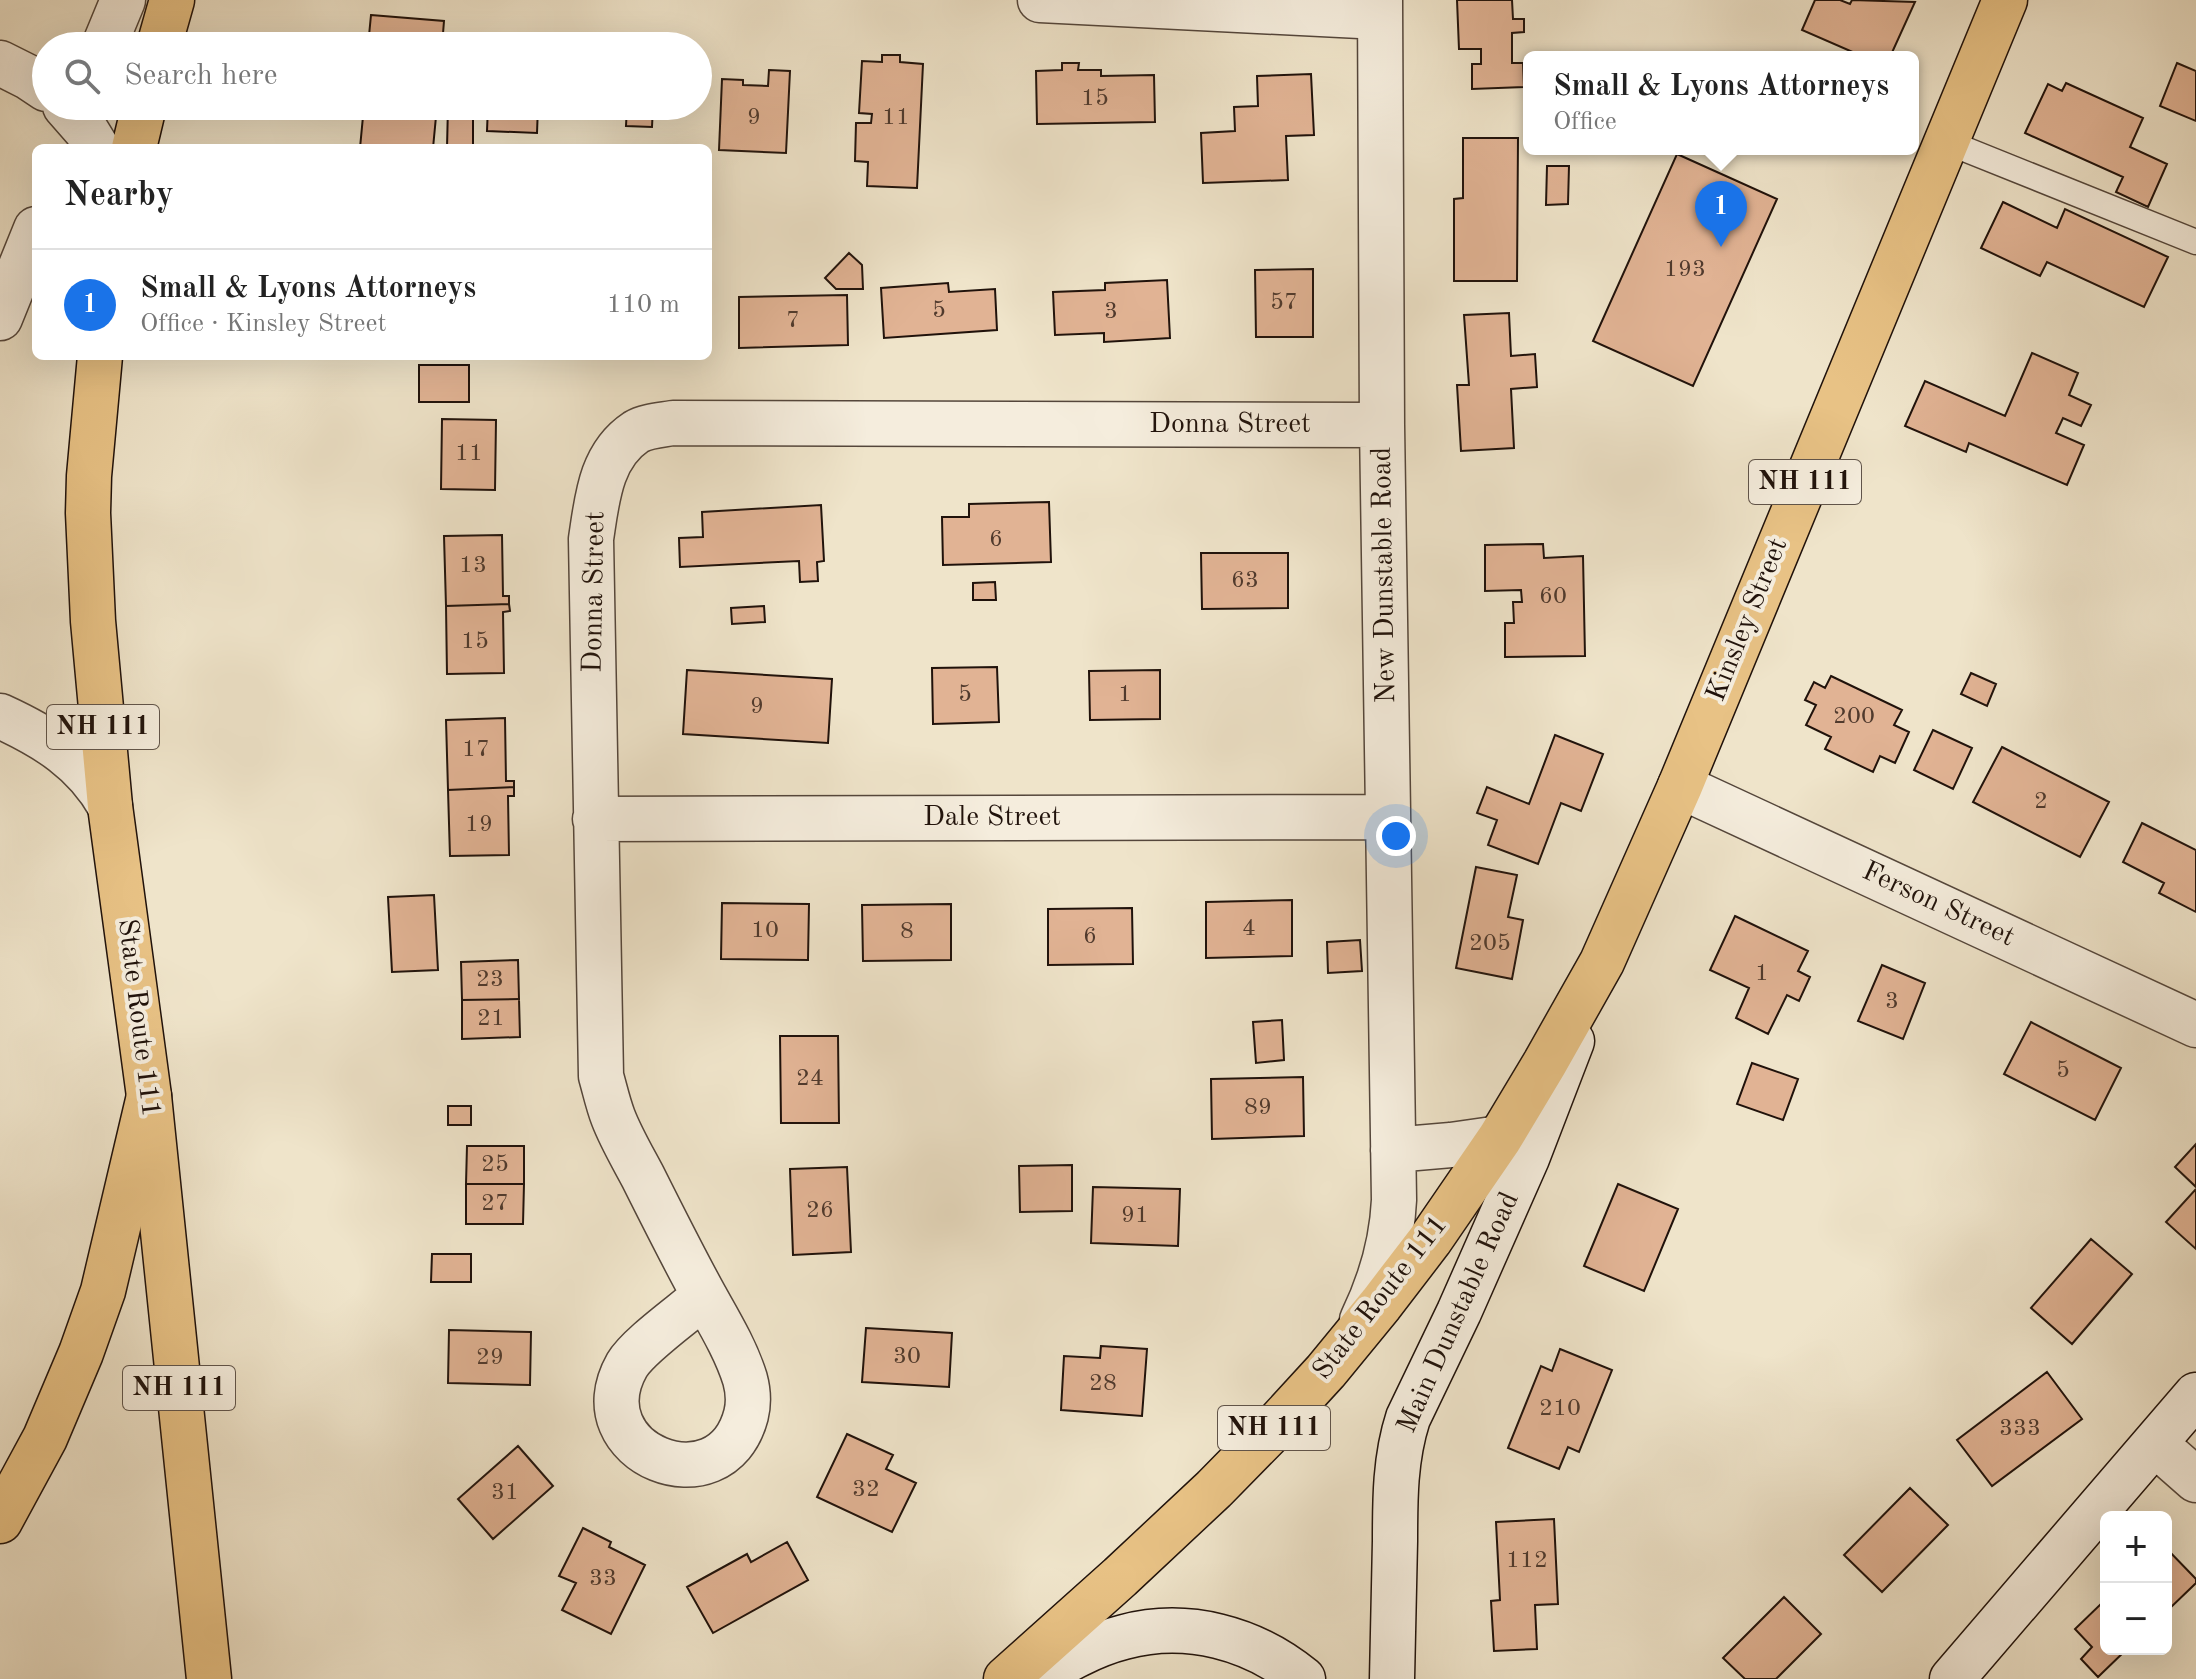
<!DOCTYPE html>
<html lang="en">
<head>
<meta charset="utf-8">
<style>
  :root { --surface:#fff; --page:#f2f2f2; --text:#222; --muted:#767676; --line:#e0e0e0; --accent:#1a73e8 }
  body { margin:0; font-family:"Old Standard TT",serif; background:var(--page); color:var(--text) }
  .controls { position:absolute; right:24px; bottom:24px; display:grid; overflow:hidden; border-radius:12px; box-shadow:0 8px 32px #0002 }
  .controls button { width:72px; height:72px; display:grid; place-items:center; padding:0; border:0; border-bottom:2px solid var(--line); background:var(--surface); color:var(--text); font:40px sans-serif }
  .you { position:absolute; left:1396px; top:836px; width:28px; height:28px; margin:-20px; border:6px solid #fff; border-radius:50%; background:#1a73e8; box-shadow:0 0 0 12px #1a73e833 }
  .badge { display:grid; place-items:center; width:52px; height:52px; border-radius:50%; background:var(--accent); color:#fff; font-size:26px; font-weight:700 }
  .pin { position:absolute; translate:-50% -66px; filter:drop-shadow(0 2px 4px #0008) }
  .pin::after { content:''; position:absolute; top:42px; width:28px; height:24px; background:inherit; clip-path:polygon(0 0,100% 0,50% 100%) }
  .popup { position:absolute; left:1523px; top:51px; width:396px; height:104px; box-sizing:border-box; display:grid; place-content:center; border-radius:12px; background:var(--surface); filter:drop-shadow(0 2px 6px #0005); font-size:26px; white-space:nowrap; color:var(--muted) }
  .popup b { font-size:30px; color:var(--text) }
  .popup::after { content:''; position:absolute; left:50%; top:100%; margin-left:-16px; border:16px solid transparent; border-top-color:var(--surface) }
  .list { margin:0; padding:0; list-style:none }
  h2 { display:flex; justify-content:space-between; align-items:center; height:104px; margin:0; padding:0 32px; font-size:34px }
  h2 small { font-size:26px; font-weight:400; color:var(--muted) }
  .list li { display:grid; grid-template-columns:52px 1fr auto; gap:24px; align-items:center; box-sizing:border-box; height:112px; padding:0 32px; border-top:2px solid var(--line) }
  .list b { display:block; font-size:30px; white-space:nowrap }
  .list p { margin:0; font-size:26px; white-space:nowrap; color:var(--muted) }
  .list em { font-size:26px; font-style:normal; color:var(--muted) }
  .icon { flex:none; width:44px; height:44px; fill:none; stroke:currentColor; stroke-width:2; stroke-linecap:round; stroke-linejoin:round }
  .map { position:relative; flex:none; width:2196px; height:1679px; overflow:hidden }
  .search { position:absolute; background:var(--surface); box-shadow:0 8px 32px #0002; left:32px; top:32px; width:680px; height:88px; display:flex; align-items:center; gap:20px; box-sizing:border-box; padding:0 28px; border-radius:44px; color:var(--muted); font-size:30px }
  .panel { position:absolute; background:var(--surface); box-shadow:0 8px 32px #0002; left:32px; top:144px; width:680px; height:216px; border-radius:12px }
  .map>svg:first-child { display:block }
  .building { fill:#e1b394; stroke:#20120b; stroke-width:2 }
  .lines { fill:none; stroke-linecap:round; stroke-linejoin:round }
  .lane-casing { stroke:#54463b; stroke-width:27 }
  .street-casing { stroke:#54463b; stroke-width:47 }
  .secondary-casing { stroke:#20120b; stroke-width:47 }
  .primary-casing { stroke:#20120b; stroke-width:47 }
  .highway-casing { stroke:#20120b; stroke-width:47 }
  .lane { stroke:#f5eddd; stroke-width:24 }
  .street { stroke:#f5eddd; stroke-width:44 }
  .secondary { stroke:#f5eddd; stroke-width:44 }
  .primary { stroke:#e8c285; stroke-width:44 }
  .highway { stroke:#e8c285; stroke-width:44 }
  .labels { text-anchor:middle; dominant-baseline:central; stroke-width:8; stroke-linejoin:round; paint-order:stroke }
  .number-label { font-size:24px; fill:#503a2d }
  .shield { fill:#f5eddd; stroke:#60544a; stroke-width:2 }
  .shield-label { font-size:26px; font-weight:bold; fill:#20120b }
  .street-label { font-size:28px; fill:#20120b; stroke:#f5eddd }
</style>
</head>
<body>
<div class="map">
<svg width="2196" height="1679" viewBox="0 0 2196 1679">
  <rect width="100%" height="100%" fill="#efe4ca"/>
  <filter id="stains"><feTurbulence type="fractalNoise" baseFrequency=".0025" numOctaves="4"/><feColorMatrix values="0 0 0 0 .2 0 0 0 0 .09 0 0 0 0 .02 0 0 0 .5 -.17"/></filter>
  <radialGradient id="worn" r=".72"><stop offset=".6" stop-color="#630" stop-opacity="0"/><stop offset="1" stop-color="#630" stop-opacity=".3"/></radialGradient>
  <path class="building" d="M 1457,0 L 1512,0 L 1513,19 L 1524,19 L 1524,32 L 1512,33 L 1512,63 L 1523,63 L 1524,87 L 1472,89 L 1472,64 L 1481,64 L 1481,49 L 1459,49 Z
    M 1815,0 L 1840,0 L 1850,4 L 1852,0 L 1915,2 L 1890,57 L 1864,57 L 1802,30 Z
    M 371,15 L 444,21 L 442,46 L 368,46 Z
    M 605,39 L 627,41 L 626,46 L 605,46 Z
    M 491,41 L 542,43 L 541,46 L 491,46 Z
    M 882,55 L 900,55 L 900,62 L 923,64 L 917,188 L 867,186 L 868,162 L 855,161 L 856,123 L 871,123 L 872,114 L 859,113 L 862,61 L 882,62 Z
    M 1062,63 L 1079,63 L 1078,70 L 1101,70 L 1101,76 L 1154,75 L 1155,122 L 1037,124 L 1036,71 L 1062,70 Z
    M 2177,63 L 2196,71 L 2196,121 L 2160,106 Z
    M 769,70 L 790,71 L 786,153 L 719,150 L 722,79 L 743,80 L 743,85 L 768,86 Z
    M 1311,74 L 1314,135 L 1286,136 L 1288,180 L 1203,183 L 1201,133 L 1235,131 L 1234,107 L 1258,106 L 1257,76 Z
    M 2066,83 L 2143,118 L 2130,147 L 2167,164 L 2148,207 L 2116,192 L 2123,177 L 2025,133 L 2048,84 L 2062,91 Z
    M 364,106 L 437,106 L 433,148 L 360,148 Z
    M 448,106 L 473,106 L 473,148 L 447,148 Z
    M 488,106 L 538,106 L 537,133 L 487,131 Z
    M 560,106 L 594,106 L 594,114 L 559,112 Z
    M 627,106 L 653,106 L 652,127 L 626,126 Z
    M 1463,138 L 1518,138 L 1517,281 L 1454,281 L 1454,199 L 1463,198 Z
    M 1677,154 L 1777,199 L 1693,386 L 1593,341 Z
    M 1547,166 L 1569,166 L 1568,204 L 1546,205 Z
    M 2003,202 L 2057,228 L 2065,209 L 2168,257 L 2144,307 L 2047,262 L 2040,276 L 1981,248 Z
    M 849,253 L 862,265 L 863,289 L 836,289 L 825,278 Z
    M 1313,269 L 1313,337 L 1256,337 L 1255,270 Z
    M 1167,280 L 1170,338 L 1104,342 L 1104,333 L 1055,335 L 1053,292 L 1105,290 L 1105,283 Z
    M 948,283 L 949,292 L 995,289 L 997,330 L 884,338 L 881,288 Z
    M 847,295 L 848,345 L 739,348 L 739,297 Z
    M 1509,313 L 1511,356 L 1535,354 L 1537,387 L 1511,389 L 1514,448 L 1461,451 L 1457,385 L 1469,385 L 1464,315 Z
    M 2032,353 L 2078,373 L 2069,395 L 2091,405 L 2081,426 L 2063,418 L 2056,433 L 2084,445 L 2067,485 L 1969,443 L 1966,452 L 1905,426 L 1925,381 L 2005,416 Z
    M 419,365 L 469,365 L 469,402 L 419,402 Z
    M 442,419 L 496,420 L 495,490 L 441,489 Z
    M 1049,502 L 1051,562 L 943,565 L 942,517 L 969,517 L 969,504 Z
    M 821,505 L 824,561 L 817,562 L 818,581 L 800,582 L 799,561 L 680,567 L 679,538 L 703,537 L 702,512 Z
    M 502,535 L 503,596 L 509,596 L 509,604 L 446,606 L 444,536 Z
    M 1543,544 L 1544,558 L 1583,556 L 1585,656 L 1505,657 L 1505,623 L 1514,623 L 1513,602 L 1522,602 L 1521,590 L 1485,591 L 1485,545 Z
    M 1201,553 L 1288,553 L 1288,608 L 1202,609 Z
    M 995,582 L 996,600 L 973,600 L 973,583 Z
    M 509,604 L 510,611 L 503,612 L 504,673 L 447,674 L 446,606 Z
    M 764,606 L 765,622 L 732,624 L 731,608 Z
    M 997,667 L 999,722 L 933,724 L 932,668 Z
    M 687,670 L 832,679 L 828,743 L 683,734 Z
    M 1160,670 L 1160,719 L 1090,720 L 1089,671 Z
    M 1971,673 L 1996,684 L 1987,706 L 1961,694 Z
    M 1831,676 L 1902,710 L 1894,725 L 1909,732 L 1895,763 L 1880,756 L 1873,772 L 1825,749 L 1831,737 L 1806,725 L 1816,705 L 1805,700 L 1814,682 L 1825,688 Z
    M 505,718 L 506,781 L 514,781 L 514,787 L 448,790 L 446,720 Z
    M 1933,730 L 1972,748 L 1953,789 L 1914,770 Z
    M 1555,735 L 1603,754 L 1581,811 L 1561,803 L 1538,864 L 1488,845 L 1497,820 L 1477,813 L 1487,787 L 1529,804 Z
    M 2002,747 L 2109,802 L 2080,857 L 1973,802 Z
    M 514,787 L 514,796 L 508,796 L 509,855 L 450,856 L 448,790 Z
    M 2142,823 L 2196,850 L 2196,912 L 2159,893 L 2164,883 L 2123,862 Z
    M 1476,867 L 1517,875 L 1508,917 L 1523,920 L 1512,979 L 1456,968 Z
    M 434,895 L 438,970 L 392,972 L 388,897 Z
    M 1292,900 L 1292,956 L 1206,958 L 1206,902 Z
    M 722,903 L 809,904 L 808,960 L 721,959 Z
    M 951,904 L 951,960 L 863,961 L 862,905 Z
    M 1132,908 L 1133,964 L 1048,965 L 1048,909 Z
    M 1735,916 L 1808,951 L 1798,971 L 1810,977 L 1799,1001 L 1787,995 L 1768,1034 L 1736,1018 L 1749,988 L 1710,970 Z
    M 1360,940 L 1362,971 L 1328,973 L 1327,942 Z
    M 518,960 L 519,999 L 462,1000 L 461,962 Z
    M 1882,965 L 1925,983 L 1903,1039 L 1858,1021 Z
    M 519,999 L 520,1037 L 462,1039 L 462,1000 Z
    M 1282,1020 L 1284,1060 L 1256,1063 L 1253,1022 Z
    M 2031,1022 L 2121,1068 L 2095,1120 L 2004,1074 Z
    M 780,1036 L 838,1036 L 839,1123 L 781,1123 Z
    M 1752,1063 L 1798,1079 L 1783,1120 L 1737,1104 Z
    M 1303,1077 L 1304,1136 L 1212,1139 L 1211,1079 Z
    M 448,1106 L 471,1106 L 471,1125 L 448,1125 Z
    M 2196,1144 L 2196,1187 L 2175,1167 Z
    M 467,1146 L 524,1146 L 524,1184 L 466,1184 Z
    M 1072,1165 L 1072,1211 L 1020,1212 L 1019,1166 Z
    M 847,1167 L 851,1252 L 793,1255 L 790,1169 Z
    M 466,1184 L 524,1184 L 523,1224 L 466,1224 Z
    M 1618,1184 L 1678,1209 L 1644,1291 L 1584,1266 Z
    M 1093,1187 L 1180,1189 L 1178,1246 L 1091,1243 Z
    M 2196,1189 L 2196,1249 L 2166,1222 Z
    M 2091,1239 L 2132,1274 L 2072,1344 L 2031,1308 Z
    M 432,1254 L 471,1254 L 471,1282 L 431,1282 Z
    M 866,1328 L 952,1333 L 949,1387 L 862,1382 Z
    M 449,1330 L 531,1332 L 530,1385 L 448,1383 Z
    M 1101,1346 L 1147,1349 L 1142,1416 L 1061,1410 L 1064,1356 L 1100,1358 Z
    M 1560,1349 L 1612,1370 L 1579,1452 L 1568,1447 L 1559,1469 L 1508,1448 L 1541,1366 L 1552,1371 Z
    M 2047,1372 L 2082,1419 L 1992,1486 L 1957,1440 Z
    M 847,1434 L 893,1455 L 886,1469 L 916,1483 L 892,1532 L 817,1497 Z
    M 518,1446 L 553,1486 L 493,1539 L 458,1499 Z
    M 1910,1488 L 1948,1525 L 1882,1592 L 1844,1555 Z
    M 1554,1519 L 1558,1604 L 1535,1605 L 1537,1649 L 1494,1651 L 1491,1601 L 1500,1600 L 1496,1522 Z
    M 583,1528 L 611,1542 L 609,1547 L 645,1565 L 611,1634 L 562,1610 L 576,1583 L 559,1576 Z
    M 787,1542 L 808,1580 L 713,1633 L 687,1587 L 747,1554 L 751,1562 Z
    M 2166,1548 L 2196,1579 L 2196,1583 L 2166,1612 Z
    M 1784,1597 L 1821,1634 L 1776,1679 L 1745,1679 L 1723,1658 Z
    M 2106,1599 L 2106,1649 L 2127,1649 L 2098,1677 L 2081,1659 L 2092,1647 L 2075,1629 Z"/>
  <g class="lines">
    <defs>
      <path id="lane" d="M 1947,142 L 2196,242"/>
      <path id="street" d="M 1040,0 L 1380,17
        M 104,46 L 123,0
        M 0,63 L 28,77 L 46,89
        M 65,106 L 86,130 L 97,148
        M 0,318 L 36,229
        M 0,716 C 46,737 85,761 110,806
        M 1680,786 L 2196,1025
        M 595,819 L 1388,817
        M 1393,1150 L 1451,1145 L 1500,1138
        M 704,1296 C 685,1313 639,1345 627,1365 C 577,1453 721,1511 746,1415 C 749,1403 748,1390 745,1379 C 736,1350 719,1322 705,1297 C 683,1257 663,1217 643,1177 C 633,1158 621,1138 613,1117 C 608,1104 605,1090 601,1076 L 591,539 C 597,500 600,456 636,432 C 646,426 662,425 673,423 L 1382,425
        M 1362,1320 C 1380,1283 1392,1242 1394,1200 L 1382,425 L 1380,0
        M 2155,1444 L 2196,1480"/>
      <path id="secondary" d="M 1035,1679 C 1063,1662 1092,1645 1124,1637 C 1187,1620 1253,1638 1303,1679
        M 1392,1679 C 1393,1633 1394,1587 1395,1541 C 1395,1499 1395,1458 1408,1418 L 1459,1312 L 1527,1158 L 1572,1041
        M 1952,1679 L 2196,1395"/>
      <path id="primary" d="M 159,46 L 172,0
        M 134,148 L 144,106
        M 100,356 L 89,476 L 88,513 L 93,621 L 110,806 L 149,1096 L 209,1679
        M 1006,1679 L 1120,1577 L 1214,1489 L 1271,1431 L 1326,1371 L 1381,1304 L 1430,1240 L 1500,1138 L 1545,1063 L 1602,962 L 1680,786 L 2005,0"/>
      <path id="highway" d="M 0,1521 L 45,1438 L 81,1353 L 103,1291 L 149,1096"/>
    </defs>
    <use href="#lane" class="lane-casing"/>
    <use href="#street" class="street-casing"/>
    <use href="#secondary" class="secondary-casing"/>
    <use href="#primary" class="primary-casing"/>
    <use href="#highway" class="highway-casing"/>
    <use href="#lane" class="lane"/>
    <use href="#street" class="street"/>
    <use href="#secondary" class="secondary"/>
    <use href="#primary" class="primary"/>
    <use href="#highway" class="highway"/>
  </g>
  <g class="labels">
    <g class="number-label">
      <text x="1095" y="99">15</text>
      <text x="754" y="118">9</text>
      <text x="896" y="118">11</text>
      <text x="1685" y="270">193</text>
      <text x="1284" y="303">57</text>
      <text x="939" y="311">5</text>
      <text x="1111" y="312">3</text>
      <text x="793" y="321">7</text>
      <text x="469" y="454">11</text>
      <text x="996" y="540">6</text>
      <text x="473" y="566">13</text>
      <text x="1245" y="581">63</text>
      <text x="1553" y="597">60</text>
      <text x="475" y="642">15</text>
      <text x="965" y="695">5</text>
      <text x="1125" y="695">1</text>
      <text x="757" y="707">9</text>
      <text x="1854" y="717">200</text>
      <text x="476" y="750">17</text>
      <text x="2041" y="802">2</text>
      <text x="479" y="825">19</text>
      <text x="1249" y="929">4</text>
      <text x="765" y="931">10</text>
      <text x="907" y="932">8</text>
      <text x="1090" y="937">6</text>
      <text x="1490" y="944">205</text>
      <text x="1762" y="974">1</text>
      <text x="490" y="980">23</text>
      <text x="1892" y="1002">3</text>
      <text x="491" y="1019">21</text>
      <text x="2063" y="1071">5</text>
      <text x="810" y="1079">24</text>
      <text x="1258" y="1108">89</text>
      <text x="495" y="1165">25</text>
      <text x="495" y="1204">27</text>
      <text x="820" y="1211">26</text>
      <text x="1135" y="1216">91</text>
      <text x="907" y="1357">30</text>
      <text x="490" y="1358">29</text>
      <text x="1103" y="1384">28</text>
      <text x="1560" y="1409">210</text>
      <text x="2020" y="1429">333</text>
      <text x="866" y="1490">32</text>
      <text x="505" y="1493">31</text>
      <text x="1527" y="1561">112</text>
      <text x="603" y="1579">33</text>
    </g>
    <g class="shield">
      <rect x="1749" y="460" width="112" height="44" rx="6"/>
      <rect x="47" y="705" width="112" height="44" rx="6"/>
      <rect x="123" y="1366" width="112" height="44" rx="6"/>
      <rect x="1218" y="1406" width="112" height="44" rx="6"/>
    </g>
    <g class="shield-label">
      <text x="1805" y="482">NH 111</text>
      <text x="103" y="727">NH 111</text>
      <text x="179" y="1388">NH 111</text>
      <text x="1274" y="1428">NH 111</text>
    </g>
    <g class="street-label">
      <text x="1230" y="425">Donna Street</text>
      <text transform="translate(1385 575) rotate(-91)">New Dunstable Road</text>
      <text transform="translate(595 592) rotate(-89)">Donna Street</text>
      <text transform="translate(1748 620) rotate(-68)">Kinsley Street</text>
      <text x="992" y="818">Dale Street</text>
      <text transform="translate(1938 905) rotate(25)">Ferson Street</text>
      <text transform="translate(138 1018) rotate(83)">State Route 111</text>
      <text transform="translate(1381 1298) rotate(-52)">State Route 111</text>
      <text transform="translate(1459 1313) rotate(-66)">Main Dunstable Road</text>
    </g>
  </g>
  <rect width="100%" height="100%" filter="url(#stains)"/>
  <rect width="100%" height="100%" fill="url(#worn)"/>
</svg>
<div class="controls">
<button>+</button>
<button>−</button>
</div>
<div class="you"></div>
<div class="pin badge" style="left:1721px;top:247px">1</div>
<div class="popup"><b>Small &amp; Lyons Attorneys</b>Office</div>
<div class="search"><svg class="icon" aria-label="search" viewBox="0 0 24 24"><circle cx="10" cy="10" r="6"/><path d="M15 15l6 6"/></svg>Search here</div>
<section class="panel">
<h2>Nearby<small></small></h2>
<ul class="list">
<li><span class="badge">1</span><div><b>Small &amp; Lyons Attorneys</b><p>Office · Kinsley Street</p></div><em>110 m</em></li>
</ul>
</section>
</div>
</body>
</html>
